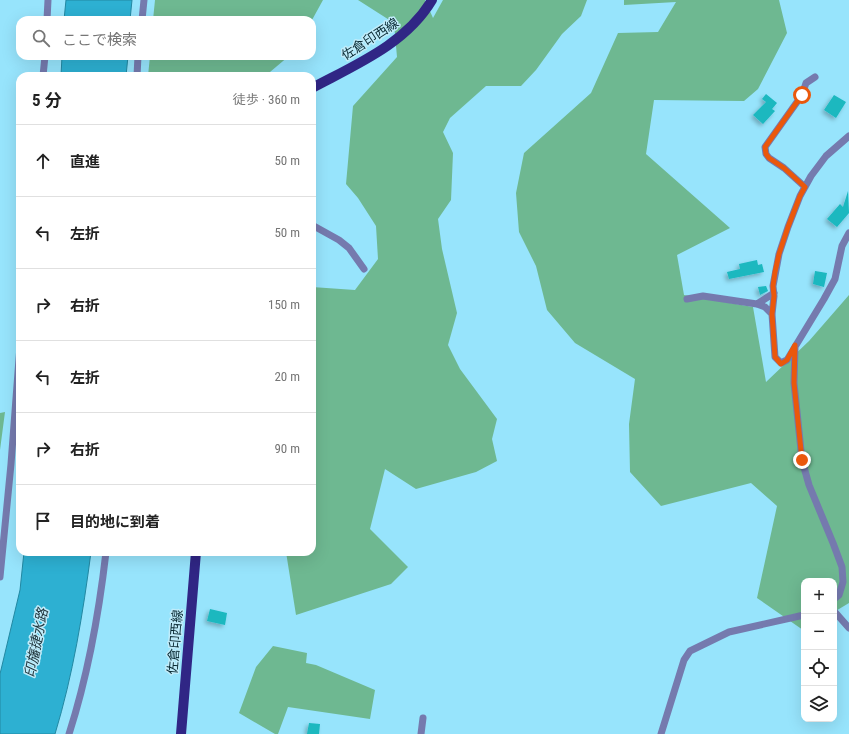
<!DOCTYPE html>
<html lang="ja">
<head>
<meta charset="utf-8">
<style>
  :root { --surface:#fff; --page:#f6f6f6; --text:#222; --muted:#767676; --line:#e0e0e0 }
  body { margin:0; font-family:"Roboto Condensed","Noto Sans JP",sans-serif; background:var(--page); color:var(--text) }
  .controls { position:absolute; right:12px; bottom:12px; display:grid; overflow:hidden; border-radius:8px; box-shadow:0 4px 16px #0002 }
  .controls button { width:36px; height:36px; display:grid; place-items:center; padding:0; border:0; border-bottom:1px solid var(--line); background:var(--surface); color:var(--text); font:20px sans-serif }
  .stop { position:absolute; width:12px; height:12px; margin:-9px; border:3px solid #ea580c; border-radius:50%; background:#fff }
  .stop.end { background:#ea580c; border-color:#fff; box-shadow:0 1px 4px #0008 }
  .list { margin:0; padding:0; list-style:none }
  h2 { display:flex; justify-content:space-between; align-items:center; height:52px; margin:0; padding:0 16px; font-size:17px }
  h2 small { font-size:13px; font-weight:400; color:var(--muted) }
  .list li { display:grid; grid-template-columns:26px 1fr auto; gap:12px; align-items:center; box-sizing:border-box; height:72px; padding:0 16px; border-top:1px solid var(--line) }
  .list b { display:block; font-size:15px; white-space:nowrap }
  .list em { font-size:13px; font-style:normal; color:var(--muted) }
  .icon { flex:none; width:22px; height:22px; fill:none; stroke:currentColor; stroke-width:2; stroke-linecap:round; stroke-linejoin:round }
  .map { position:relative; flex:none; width:849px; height:734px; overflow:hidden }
  .search { position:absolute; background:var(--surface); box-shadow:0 4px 16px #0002; left:16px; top:16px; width:300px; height:44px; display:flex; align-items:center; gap:10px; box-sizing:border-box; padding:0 14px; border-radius:12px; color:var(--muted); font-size:15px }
  .panel { position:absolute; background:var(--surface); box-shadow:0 4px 16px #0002; left:16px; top:72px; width:300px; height:484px; border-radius:12px }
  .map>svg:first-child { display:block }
  .green { fill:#6eb891 }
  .water { fill:#2db0d2; stroke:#2288a2 }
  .building { fill:#1ab8bf; filter:url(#shadow) }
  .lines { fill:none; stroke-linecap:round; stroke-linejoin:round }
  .minor { stroke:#757aae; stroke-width:7 }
  .primary { stroke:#302685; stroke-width:10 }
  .route { stroke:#ea580c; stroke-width:5 }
  .labels { text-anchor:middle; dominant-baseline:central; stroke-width:3; stroke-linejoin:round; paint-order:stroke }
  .street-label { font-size:13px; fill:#092a33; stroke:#c0ecfa }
  .water-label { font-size:14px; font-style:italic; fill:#1e333a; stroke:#c0ecfa }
</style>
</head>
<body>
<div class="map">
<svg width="849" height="734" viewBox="0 0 849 734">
  <defs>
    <filter id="shadow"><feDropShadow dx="-2.5" dy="2.5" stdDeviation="2" flood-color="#0004"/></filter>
  </defs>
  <rect width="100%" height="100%" fill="#97e4fc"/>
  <path class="green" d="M 155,0 L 323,0 L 312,20 L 153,20 Z
    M 358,0 L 425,0 L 433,18 L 443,0 L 587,0 L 581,16 L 562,34 L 536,70 L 521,86 L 486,86 L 450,118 L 443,132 L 453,153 L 451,200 L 438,219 L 442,249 L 457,313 L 448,345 L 460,369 L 497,419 L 492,439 L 497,461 L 476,472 L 416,489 L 385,469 L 370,529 L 408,567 L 391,584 L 296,615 L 286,552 L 312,552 L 312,287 L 355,290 L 378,259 L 376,226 L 358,198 L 346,184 L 353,106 L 397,57 L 394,23 Z
    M 624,0 L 779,0 L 787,33 L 758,89 L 744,101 L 654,100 L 646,154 L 730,228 L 677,255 L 684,295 L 753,307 L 766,382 L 809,341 L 849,295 L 849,603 L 834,612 L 834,581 L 804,581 L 804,630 L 803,630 L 757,598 L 777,506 L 751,483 L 661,506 L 630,472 L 629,424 L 635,379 L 575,343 L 547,310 L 536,266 L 519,232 L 516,193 L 524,153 L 591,93 L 618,33 L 658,32 L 676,2 L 624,5 Z
    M 150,56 L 289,56 L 270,72 L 268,76 L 148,76 Z
    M 5,412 L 0,450 L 0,413 Z
    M 273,646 L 307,653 L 306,663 L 316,665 L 375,690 L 370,719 L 288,707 L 278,734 L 275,734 L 239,713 L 256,667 Z"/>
  <path class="water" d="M 66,0 L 132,0 L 130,20 L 64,20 Z
    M 62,56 L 128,56 L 126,76 L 61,76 Z
    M 24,552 L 91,552 C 83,613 73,675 55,734 L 0,734 L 0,674 L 20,590 Z"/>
  <path class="building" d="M 766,94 L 777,103 L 772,109 L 775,111 L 763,124 L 753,115 L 766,102 L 762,99 Z
    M 834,95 L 846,102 L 836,118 L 824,110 Z
    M 848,191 L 849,213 L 837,227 L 827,219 L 840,204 L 843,207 Z
    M 757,260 L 758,265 L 762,264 L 764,272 L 729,279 L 727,272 L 740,269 L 739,264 Z
    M 815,271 L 827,273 L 824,287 L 813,284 Z
    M 766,286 L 768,291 L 760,295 L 758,287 Z
    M 210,609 L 227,613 L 225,625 L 207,621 Z
    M 309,723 L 320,724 L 319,734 L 307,734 Z"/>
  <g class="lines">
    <path class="minor" d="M 47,20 L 48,0
      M 142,20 L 144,0
      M 43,76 L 45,56
      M 137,76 L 138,56
      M 849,136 L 826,156 L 811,176 L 800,196 L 788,227 L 779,254 L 773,286 L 774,296 L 772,314 L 775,357 L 781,363 L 787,360 L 824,299 L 835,279 L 842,246 L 849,233
      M 805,187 L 784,168 L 769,158 L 766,154 L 765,147 L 802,95 L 806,83 L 815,77
      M 312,225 L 339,240 L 349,248 L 364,269
      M 687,299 L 703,296 L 757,304 L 765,307 L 772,314
      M 757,304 L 774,293
      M 795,347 L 794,383 L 802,460 L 809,485 L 833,543 L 842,567 L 843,582 L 839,595 L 834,599
      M 0,577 L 11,464 L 20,346
      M 834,611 L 849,628
      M 69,734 C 88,675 99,613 106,552
      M 421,734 L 423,718
      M 661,734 L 684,660 L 690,651 L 729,632 L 804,615"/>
    <path class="primary" d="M 312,88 C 355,65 406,44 432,0
      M 181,734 L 196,552"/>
  </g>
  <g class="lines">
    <path class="route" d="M 802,95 L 765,147 L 766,154 L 769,158 L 784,168 L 805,187 L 800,196 L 788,227 L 779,254 L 775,272 L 773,286 L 774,296 L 772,314 L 775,357 L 781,364 L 787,360 L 795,345 L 794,383 L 802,460"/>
  </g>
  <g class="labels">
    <g class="street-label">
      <text transform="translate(370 39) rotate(-33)">佐倉印西線</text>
      <text transform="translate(175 642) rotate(-85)">佐倉印西線</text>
    </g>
    <g class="water-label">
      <text transform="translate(36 643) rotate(-79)">印旛捷水路</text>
    </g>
  </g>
</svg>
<div class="controls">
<button>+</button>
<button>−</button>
<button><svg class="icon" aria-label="locate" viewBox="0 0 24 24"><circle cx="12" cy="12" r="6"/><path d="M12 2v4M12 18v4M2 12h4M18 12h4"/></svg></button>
<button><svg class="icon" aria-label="layers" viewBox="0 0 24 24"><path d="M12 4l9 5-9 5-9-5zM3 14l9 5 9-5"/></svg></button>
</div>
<div class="stop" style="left:802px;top:95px"></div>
<div class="stop end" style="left:802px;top:460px"></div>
<div class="search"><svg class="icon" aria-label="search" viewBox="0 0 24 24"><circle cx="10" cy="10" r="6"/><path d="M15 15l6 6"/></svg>ここで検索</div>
<section class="panel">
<h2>5 分<small>徒歩 · 360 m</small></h2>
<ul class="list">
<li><svg class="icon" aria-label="ahead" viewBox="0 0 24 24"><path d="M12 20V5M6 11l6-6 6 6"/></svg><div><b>直進</b></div><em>50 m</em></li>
<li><svg class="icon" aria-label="left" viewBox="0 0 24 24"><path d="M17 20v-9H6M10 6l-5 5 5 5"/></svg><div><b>左折</b></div><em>50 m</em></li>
<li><svg class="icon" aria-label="right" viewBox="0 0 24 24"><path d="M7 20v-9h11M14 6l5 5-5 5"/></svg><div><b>右折</b></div><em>150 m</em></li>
<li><svg class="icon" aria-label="left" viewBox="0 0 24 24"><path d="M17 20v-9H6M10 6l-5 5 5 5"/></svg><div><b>左折</b></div><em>20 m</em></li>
<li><svg class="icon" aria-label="right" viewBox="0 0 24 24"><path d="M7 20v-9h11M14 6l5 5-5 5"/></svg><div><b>右折</b></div><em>90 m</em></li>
<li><svg class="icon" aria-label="arrive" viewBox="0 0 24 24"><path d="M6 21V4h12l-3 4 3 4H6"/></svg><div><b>目的地に到着</b></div></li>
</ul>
</section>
</div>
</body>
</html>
